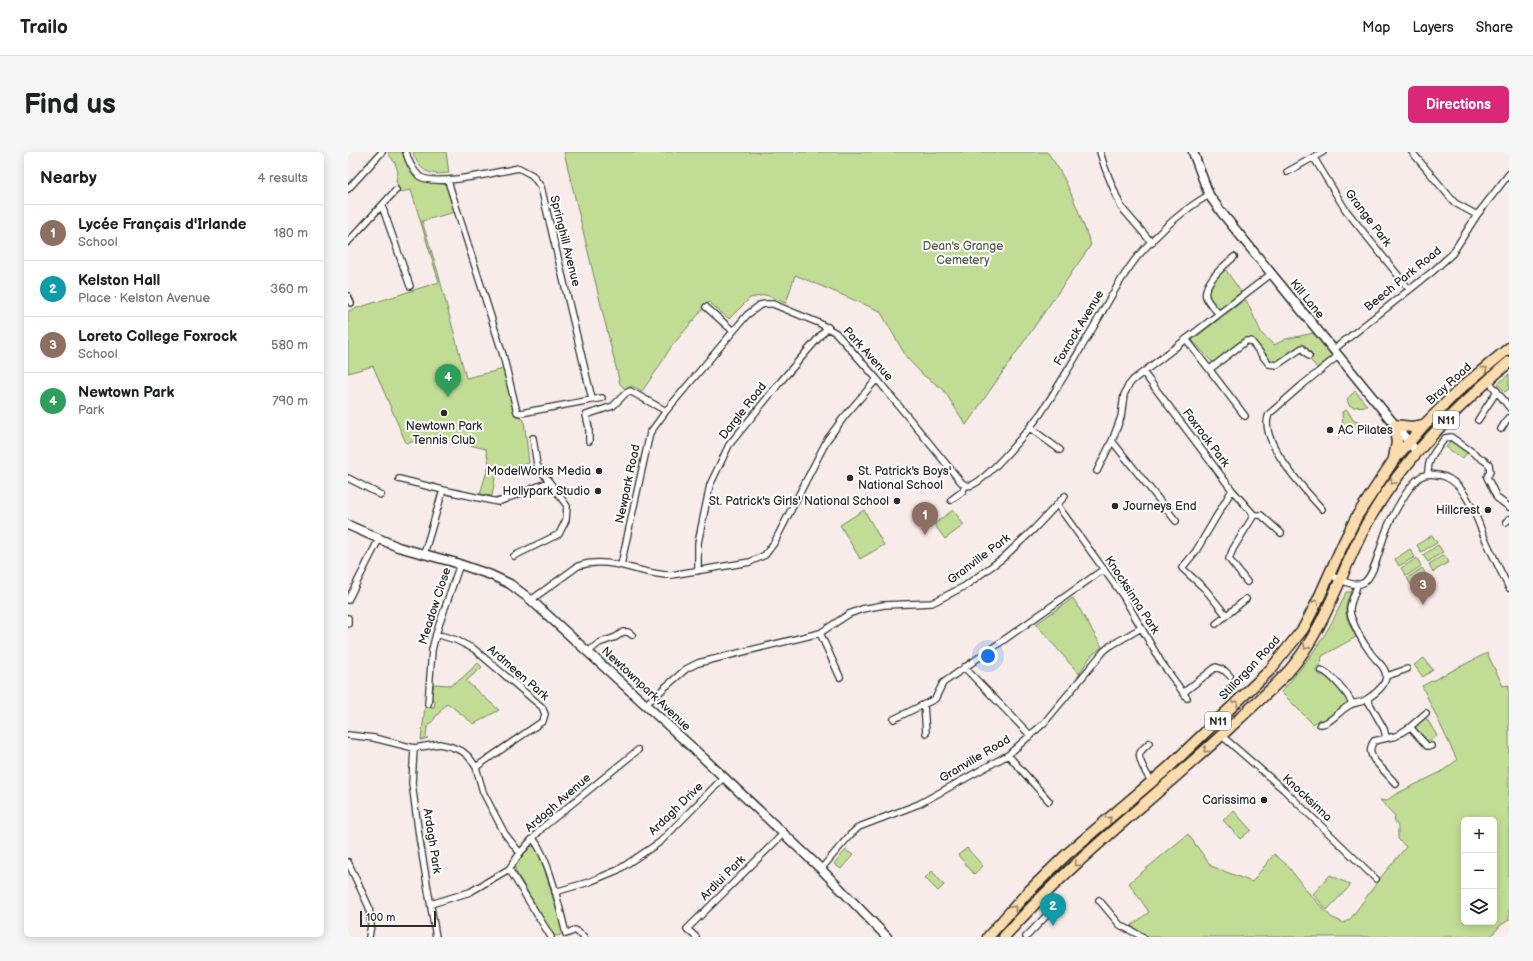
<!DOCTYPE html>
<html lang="en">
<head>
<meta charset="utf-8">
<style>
  :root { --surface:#fff; --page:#f6f6f6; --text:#202124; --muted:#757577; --line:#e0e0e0; --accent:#db2777 }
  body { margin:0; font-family:"Balsamiq Sans",sans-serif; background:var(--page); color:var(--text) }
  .controls { position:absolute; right:12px; bottom:12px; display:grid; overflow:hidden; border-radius:6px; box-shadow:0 2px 10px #0003 }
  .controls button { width:36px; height:36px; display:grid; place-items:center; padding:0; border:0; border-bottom:1px solid var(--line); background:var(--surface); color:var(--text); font:20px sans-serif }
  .scale { position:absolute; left:12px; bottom:10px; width:76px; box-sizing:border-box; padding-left:4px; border:2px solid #2b2b2b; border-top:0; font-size:11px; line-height:14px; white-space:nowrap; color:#2b2b2b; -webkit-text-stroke:3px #fff; paint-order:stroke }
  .you { position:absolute; left:640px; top:504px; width:14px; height:14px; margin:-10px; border:3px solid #fff; border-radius:50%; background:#1a73e8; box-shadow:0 0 0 6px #1a73e833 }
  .badge { display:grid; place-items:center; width:26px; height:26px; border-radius:50%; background:var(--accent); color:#fff; font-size:13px; font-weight:700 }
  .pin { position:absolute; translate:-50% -33px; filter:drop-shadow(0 1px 2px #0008) }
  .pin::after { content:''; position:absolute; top:21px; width:14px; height:12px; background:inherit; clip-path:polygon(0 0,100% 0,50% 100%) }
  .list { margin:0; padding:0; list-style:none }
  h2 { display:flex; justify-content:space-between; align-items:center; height:52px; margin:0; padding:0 16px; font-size:17px }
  h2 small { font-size:13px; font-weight:400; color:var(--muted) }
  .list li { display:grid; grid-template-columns:26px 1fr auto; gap:12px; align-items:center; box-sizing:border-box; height:56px; padding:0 16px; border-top:1px solid var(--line) }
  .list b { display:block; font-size:15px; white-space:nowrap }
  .list p { margin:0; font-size:13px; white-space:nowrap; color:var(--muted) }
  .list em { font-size:13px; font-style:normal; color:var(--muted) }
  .icon { flex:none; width:22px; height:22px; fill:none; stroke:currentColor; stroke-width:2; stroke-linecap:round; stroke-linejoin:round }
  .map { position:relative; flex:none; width:1161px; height:785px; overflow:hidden; border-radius:6px }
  header { display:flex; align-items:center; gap:24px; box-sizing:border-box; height:56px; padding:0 20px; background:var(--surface); border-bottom:1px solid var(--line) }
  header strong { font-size:19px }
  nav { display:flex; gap:22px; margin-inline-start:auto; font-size:14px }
  .intro { display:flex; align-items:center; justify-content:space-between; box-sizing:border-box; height:96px; padding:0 24px }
  h1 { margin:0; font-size:28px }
  .button { padding:10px 18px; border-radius:6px; background:var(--accent); color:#fff; font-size:14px; font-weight:700 }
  main { display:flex; gap:24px; padding:0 24px }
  aside { flex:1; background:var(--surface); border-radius:6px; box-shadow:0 2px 10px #0003 }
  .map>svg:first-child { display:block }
  .green { fill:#c1dd95; stroke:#768460; fill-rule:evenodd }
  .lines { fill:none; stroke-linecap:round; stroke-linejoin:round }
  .street-casing { stroke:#2b2b2b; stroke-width:8 }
  .secondary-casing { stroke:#2b2b2b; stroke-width:11 }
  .highway-casing { stroke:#2b2b2b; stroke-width:13 }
  .street { stroke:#fff; stroke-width:5.5 }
  .secondary { stroke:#fff; stroke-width:8 }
  .highway { stroke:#fcdcac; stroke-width:10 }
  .oneway { stroke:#94846c }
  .poi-dot { fill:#2b2b2b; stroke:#fff; stroke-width:1.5 }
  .labels { text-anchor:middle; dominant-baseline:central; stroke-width:4; stroke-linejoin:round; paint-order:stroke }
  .shield { fill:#fff; stroke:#6b6b6b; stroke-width:1 }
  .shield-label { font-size:11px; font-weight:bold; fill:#2b2b2b }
  .street-label { font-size:12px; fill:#2b2b2b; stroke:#fff }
  .park-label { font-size:12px; fill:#58604b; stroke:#fff }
  .poi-label { font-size:12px; fill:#2b2b2b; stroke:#fff; text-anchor:end }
</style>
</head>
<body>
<header>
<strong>Trailo</strong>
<nav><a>Map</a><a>Layers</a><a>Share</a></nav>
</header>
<div class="intro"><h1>Find us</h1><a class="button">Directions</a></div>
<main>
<aside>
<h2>Nearby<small>4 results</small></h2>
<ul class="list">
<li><span class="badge" style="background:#8d6e63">1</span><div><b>Lycée Français d'Irlande</b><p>School</p></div><em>180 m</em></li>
<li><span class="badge" style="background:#0f9aa8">2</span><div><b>Kelston Hall</b><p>Place · Kelston Avenue</p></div><em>360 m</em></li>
<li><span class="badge" style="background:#8d6e63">3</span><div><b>Loreto College Foxrock</b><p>School</p></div><em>580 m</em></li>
<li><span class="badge" style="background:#2e9e5b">4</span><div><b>Newtown Park</b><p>Park</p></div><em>790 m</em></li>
</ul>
</aside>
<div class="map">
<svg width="1161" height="785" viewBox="0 0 1161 785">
  <rect width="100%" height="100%" fill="#f8ecea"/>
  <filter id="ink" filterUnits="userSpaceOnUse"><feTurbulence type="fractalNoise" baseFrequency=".025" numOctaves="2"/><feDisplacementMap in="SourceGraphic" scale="8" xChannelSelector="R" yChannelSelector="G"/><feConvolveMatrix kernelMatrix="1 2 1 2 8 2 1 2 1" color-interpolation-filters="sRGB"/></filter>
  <g filter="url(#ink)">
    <path class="green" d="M 41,0 L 55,0 C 59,24 75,31 97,32 L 99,34 L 107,60 L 74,69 L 89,117 L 118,226 L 156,217 L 167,263 L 176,268 L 181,311 L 148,321 L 144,344 L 132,342 L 141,312 L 138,297 L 92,286 L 58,291 L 25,214 L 0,221 L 0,159 L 91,130 L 63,38 L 52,40 L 48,28 L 50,20 L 47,11 L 40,1 Z
      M 65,0 L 98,0 L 101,21 C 81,24 71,19 65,0 Z
      M 216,0 L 699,0 C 719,24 732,64 743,93 L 618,273 L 595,237 L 575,223 L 559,206 L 532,159 L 447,123 L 438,151 L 418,143 L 402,146 L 381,167 L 361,150 L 323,195 L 309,218 L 294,239 L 284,234 L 277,237 L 272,232 Z
      M 877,117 L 893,140 L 873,157 L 869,156 L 860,145 L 859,140 L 861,140 L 864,130 Z
      M 896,148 L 898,148 L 914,182 L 926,193 L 938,187 L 966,181 L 984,204 L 969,216 L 951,194 L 929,210 C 918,208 913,197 906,188 L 897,186 L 865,211 L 844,188 Z
      M 1161,222 L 1161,237 L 1157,240 L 1150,232 Z
      M 1007,239 L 1009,241 L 1019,254 L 1005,255 L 1001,253 L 999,247 Z
      M 999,258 L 1006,269 L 1026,274 L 1026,277 L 995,276 L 994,260 Z
      M 1103,289 L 1120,300 L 1114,307 L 1098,295 Z
      M 516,358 L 536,393 L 512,407 L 492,373 Z
      M 605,358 L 616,373 L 597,387 L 586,372 Z
      M 1084,383 L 1089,391 L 1073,400 L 1069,393 Z
      M 1090,393 L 1095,400 L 1080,410 L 1075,403 Z
      M 1062,397 L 1067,405 L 1051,414 L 1047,407 Z
      M 1096,403 L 1101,410 L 1085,420 L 1081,412 Z
      M 1069,406 L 1073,414 L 1058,424 L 1053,416 Z
      M 1074,416 L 1079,424 L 1063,433 L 1059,426 Z
      M 998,440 L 1003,440 C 993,459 999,468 1008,485 L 974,504 L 973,511 L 967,519 L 973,524 L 976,521 L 978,522 L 994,539 L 1000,549 C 998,554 981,566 975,571 L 971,567 L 965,572 L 933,540 C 960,510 983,478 998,440 Z
      M 725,446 L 754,495 L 743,504 L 731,522 L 688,472 Z
      M 1139,501 L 1155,534 L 1161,533 L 1161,768 L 1153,773 L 1142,785 L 800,785 L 783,774 L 801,760 L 781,731 L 840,682 L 863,714 L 904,730 L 926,702 L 939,713 L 959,739 L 983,765 L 996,771 L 1003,766 L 1033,725 L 1058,695 L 1050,687 L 1050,675 L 1046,667 L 1048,665 L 1032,648 L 1038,649 L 1048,642 L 1093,620 L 1109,608 L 1074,534 ZM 1116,668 L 1146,668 L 1146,770 L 1116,770 Z
      M 1076,506 L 1085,518 L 1075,525 L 1066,513 Z
      M 130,511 L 134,515 L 118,529 L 151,558 L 126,572 L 99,551 L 79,576 L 78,584 L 80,586 L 73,588 L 77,555 L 86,555 L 87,549 L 83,546 L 86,532 L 103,533 L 113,527 Z
      M 1076,566 L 1079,567 L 1089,584 L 1079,590 L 1066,577 L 1067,573 Z
      M 886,659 L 903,678 L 892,687 L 875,668 Z
      M 183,694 L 188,695 L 191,700 L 215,778 L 214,782 L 210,784 L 205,783 L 167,718 L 168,710 Z
      M 619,696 L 635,714 L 626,722 L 610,703 Z
      M 498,698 L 505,703 L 493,717 L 486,712 Z
      M 584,719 L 596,733 L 590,739 L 577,726 Z
      M 982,723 L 1001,732 L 1002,734 L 979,758 L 965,742 Z"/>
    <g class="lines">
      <defs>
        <path id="street" d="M 58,0 C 60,8 65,18 71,24 C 86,36 152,19 171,16 L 184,23 L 193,35 L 244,247
          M 752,0 L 757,16 L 773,55 L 804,91
          M 1064,0 L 1107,51 L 1129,63
          M 966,6 L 997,57 L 1061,137
          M 939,20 L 975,0
          M 100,29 L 155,203 L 169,260 L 173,261 L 254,246
          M 0,37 L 34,0
          M 34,54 L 62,134
          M 0,90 L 48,38
          M 0,144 L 3,151
          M 358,155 L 385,179
          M 871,162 C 867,157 860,151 858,145 C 854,131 878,112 886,105
          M 838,187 L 897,264
          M 985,198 L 1084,120 L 1104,102 L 1129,63 L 1161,22
          M 862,217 L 898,189 L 903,189 L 921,212 L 929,213 L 954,196 L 961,204
          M 795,220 L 884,338 L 906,363 L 913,363 L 933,381
          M 1140,228 L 1161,255
          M 1130,268 L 1149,239
          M 682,276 L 712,298
          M 1153,277 L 1160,266
          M 241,289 L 241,276 L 238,263 L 265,254 L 278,241 L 282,239 L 318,259
          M 764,289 L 828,369
          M 749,319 L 764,289 L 773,265 L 776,243 L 780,234 L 785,228 L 923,122
          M 1080,322 C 1079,307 1088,298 1097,286 L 1103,285 L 1141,312 L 1142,320 L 1139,325 L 1149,346 L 1161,355
          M 0,326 L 33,343
          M 51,327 L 95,338 L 150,350 L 201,330
          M 603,348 L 615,339 L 617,333
          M 710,354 L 775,444 L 813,510 L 839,546
          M 974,357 C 958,339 909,288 921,262 L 953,234 L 990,204
          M 1158,370 L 1161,367
          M 76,402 L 95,338
          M 166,404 L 211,382 L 218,368 L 219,354 L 189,313 L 185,286
          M 273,413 L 302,281 L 318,259 L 399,163 L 412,153 L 417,152 L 425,152 L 471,171 L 488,181 L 529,227 L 613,330 C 616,333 619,335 624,333 C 641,326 681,277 693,261 C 711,234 728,204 745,176 C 759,152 772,126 790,104 C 810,81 834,58 861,43
          M 350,419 L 350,391 L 362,333 L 381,293 L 433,229 L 480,175
          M 980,422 C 989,426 1005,436 1015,431 C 1026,426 1033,391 1038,379 C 1043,366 1061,331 1074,324 C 1079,322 1084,322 1089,323 C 1101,324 1111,333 1117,343 C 1125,355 1130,369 1135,382 C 1143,400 1152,418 1161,436
          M 899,430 L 881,407 L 885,397 L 906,363
          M 0,448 L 31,387
          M 183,448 L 230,414 C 263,403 291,423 323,423 L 402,410 L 417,403 L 426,391 L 479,288 L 496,265 L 529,227
          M 878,463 L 857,437 L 834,416 L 848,399 L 884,338
          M 0,466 L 0,472
          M 868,472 L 898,447
          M 472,481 L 492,525
          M 88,482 L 108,488 L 126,497 L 194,555 L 197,562 L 195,569 L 128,615
          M 240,500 L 251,491 L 268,485 L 275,480 L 280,480 L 284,483
          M 616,515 L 683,584
          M 973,518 C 982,521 1001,542 1004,552
          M 1039,524 L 1059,517
          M 835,541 L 868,515 L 877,519 L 882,524
          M 1019,547 L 1036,577 L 1038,585
          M 80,552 L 84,498 L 88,482 L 112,412
          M 298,552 L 338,517 L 350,511 L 472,481 L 501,462 L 514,457 L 536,453 L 584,451 L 617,434 L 655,406 L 686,377 L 717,344
          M 576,553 L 578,581
          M 546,567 L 587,547 L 595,531 L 756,417
          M 972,572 C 981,573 992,558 1002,553 C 1007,550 1014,551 1019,547 C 1031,539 1045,528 1034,514 C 1030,509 1025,505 1022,500 C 1014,489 1007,476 1003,464 C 999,453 1008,443 1009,432
          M 1062,575 L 1079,594 L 1083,594
          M 0,583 L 26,586 L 66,596 L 91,592 L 101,594 L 114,599 L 121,605 L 128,615 L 135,640 L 157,682 L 172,701
          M 874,584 L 935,637 L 1028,727
          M 801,591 C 798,594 794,597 792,601 C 789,606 800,625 804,630
          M 66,596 L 64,631 L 71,684 L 88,785
          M 660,603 L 701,649
          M 1048,632 L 1026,608 C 1022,601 1021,596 1026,589 L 1048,584 L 1062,575 L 1078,561
          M 185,686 C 202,709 211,754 218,782
          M 0,710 L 21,755 L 23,773 L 21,785
          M 161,717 L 203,785
          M 473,717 L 502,683 L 511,675 L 571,652 L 660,603 L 696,571 L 756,499 L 762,494 L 793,476
          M 207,740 L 241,730 L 270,718 L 312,690 L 375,626
          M 751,748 L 772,773 L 795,785
          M 83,752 L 122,740 L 161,717 L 172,701 L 194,676 L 290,598
          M 218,782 L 227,778 L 236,785
          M 348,785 L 339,777 L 435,682
          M 678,785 L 701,761"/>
        <path id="secondary" d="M 845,0 L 861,43 L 874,61 L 1069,300
          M 0,373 L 50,395 L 105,410 L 143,423 L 162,432 L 183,448 L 347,598 L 473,717 L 539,785"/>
        <path id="highway" d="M 1046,306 L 1049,290 L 1046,273 L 1064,275 L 1076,273
          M 640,785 L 678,742 L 719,702 L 820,616 L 922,518 L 955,477 L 969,450 L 995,392 L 1009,364 L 1045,309 L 1076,273 L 1113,236 L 1161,196
          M 656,785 C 727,704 815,640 892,566 C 908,551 925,536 940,520 C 977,478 992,421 1018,373 C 1054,308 1106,258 1161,210"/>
      </defs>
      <use href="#street" class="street-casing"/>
      <use href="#secondary" class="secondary-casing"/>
      <use href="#highway" class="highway-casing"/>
      <use href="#street" class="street"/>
      <use href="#secondary" class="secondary"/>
      <use href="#highway" class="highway"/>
    </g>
    <defs><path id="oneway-chevron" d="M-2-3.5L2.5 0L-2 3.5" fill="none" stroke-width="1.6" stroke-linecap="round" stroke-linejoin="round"/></defs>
    <g class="oneway">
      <use href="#oneway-chevron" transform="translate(1137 217) rotate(-39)"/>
      <use href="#oneway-chevron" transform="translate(1045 330) rotate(127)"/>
      <use href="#oneway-chevron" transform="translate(968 450) rotate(-65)"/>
      <use href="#oneway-chevron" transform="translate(958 495) rotate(123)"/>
      <use href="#oneway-chevron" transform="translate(888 551) rotate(-44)"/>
      <use href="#oneway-chevron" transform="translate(858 598) rotate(138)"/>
      <use href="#oneway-chevron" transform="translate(761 667) rotate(-40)"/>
      <use href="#oneway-chevron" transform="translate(729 712) rotate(138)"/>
      <use href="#oneway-chevron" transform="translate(666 756) rotate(-48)"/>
    </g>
  </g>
  <g class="poi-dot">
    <circle cx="96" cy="261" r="4"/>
    <circle cx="982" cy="278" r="4"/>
    <circle cx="251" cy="319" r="4"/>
    <circle cx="502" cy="326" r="4"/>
    <circle cx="250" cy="339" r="4"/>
    <circle cx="549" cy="349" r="4"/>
    <circle cx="767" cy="354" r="4"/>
    <circle cx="1140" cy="358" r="4"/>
    <circle cx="916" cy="648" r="4"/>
  </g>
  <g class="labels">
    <g class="shield">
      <rect x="1085" y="259" width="26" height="18" rx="3"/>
      <rect x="857" y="560" width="26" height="18" rx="3"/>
    </g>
    <g class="shield-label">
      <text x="1098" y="268">N11</text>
      <text x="870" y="569">N11</text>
    </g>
    <g class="street-label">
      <text transform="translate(1020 66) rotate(53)">Grange Park</text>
      <text transform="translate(217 89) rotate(76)">Springhill Avenue</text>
      <text transform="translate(1055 127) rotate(-39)">Beech Park Road</text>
      <text transform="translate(959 147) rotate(51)">Kill Lane</text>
      <text transform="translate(731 176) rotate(-59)">Foxrock Avenue</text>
      <text transform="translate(520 202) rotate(48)">Park Avenue</text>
      <text transform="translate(1101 232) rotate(-42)">Bray Road</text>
      <text transform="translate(395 259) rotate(-52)">Dargle Road</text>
      <text transform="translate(858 286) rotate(53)">Foxrock Park</text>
      <text transform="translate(280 332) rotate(-78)">Newpark Road</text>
      <text transform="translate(631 407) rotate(-37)">Granville Park</text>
      <text transform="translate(784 443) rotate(57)">Knocksinna Park</text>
      <text transform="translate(87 454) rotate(-72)">Meadow Close</text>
      <text transform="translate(902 516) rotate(-47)">Stillorgan Road</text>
      <text transform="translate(170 521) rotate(41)">Ardmeen Park</text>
      <text transform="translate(298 537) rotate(43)">Newtownpark Avenue</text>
      <text transform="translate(627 607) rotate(-31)">Granville Road</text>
      <text transform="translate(959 646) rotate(43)">Knocksinna</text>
      <text transform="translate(210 651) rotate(-41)">Ardagh Avenue</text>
      <text transform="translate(328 657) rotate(-44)">Ardagh Drive</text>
      <text transform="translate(84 689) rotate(81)">Ardagh Park</text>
      <text transform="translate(375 726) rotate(-45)">Ardlui Park</text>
    </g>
    <g class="park-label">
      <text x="615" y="94">Dean's Grange<tspan x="615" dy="14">Cemetery</tspan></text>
    </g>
    <g class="poi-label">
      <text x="96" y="274" text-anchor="middle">Newtown Park<tspan x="96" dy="14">Tennis Club</tspan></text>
      <text x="990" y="278" text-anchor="start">AC Pilates</text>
      <text x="243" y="319">ModelWorks Media</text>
      <text x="510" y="319" text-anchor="start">St. Patrick's Boys'<tspan x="510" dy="14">National School</tspan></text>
      <text x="242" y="339">Hollypark Studio</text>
      <text x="541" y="349">St. Patrick's Girls' National School</text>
      <text x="775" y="354" text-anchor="start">Journeys End</text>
      <text x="1132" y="358">Hillcrest</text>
      <text x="908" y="648">Carissima</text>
    </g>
  </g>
</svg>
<div class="controls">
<button>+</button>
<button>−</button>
<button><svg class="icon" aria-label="layers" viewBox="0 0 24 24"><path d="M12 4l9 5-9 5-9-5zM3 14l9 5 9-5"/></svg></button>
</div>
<div class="scale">100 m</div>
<div class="you"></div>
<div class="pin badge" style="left:577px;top:383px;background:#8d6e63">1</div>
<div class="pin badge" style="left:705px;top:774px;background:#0f9aa8">2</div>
<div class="pin badge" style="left:1075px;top:453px;background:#8d6e63">3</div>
<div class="pin badge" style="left:100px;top:245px;background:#2e9e5b">4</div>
</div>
</main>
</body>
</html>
